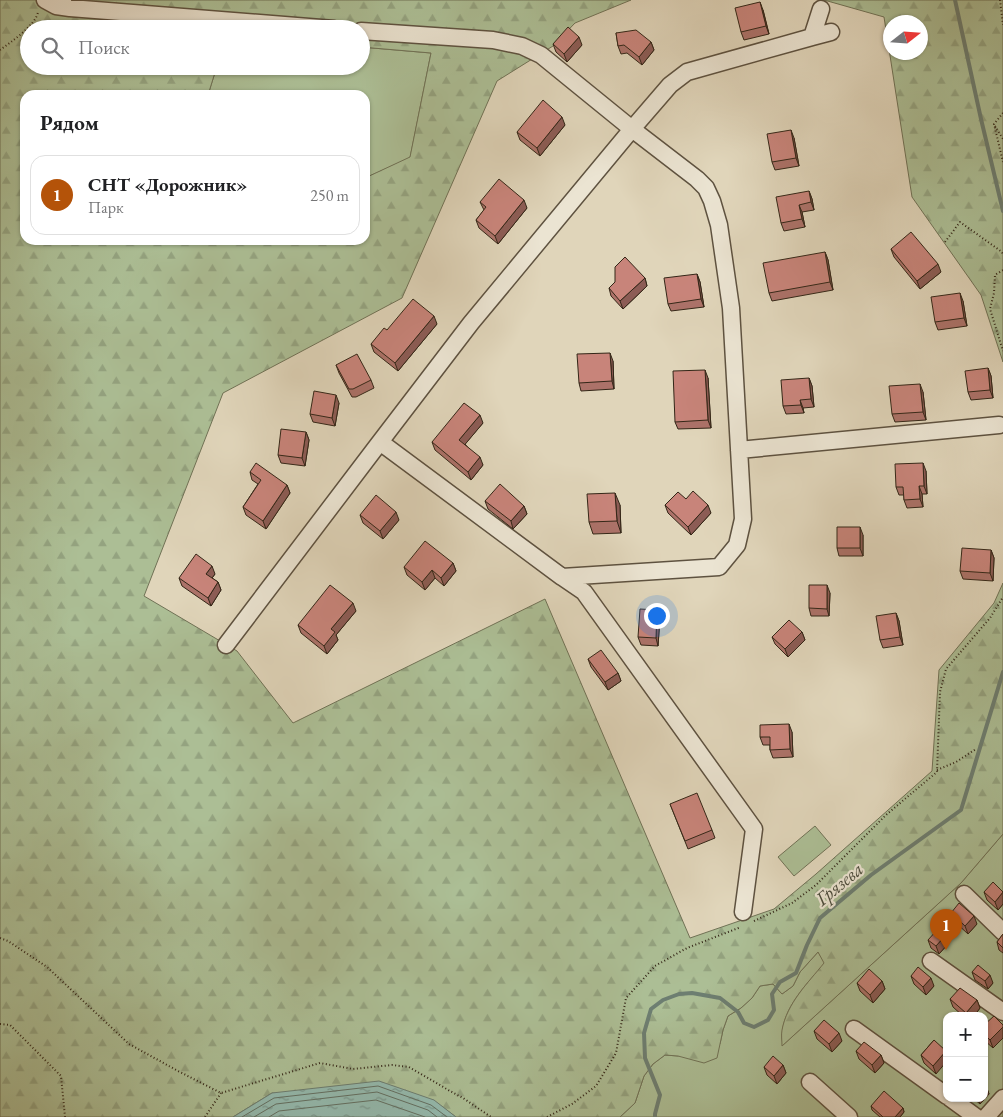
<!DOCTYPE html>
<html lang="ru">
<head>
<meta charset="utf-8">
<style>
  :root { --surface:#fff; --page:#f2f2f2; --text:#202124; --muted:#757577; --line:#e0e0e0; --accent:#b45309 }
  body { margin:0; font-family:"EB Garamond",serif; background:var(--page); color:var(--text) }
  .controls { position:absolute; right:15px; bottom:15px; display:grid; overflow:hidden; border-radius:10px; box-shadow:0 1px 4px #0004 }
  .controls button { width:45px; height:45px; display:grid; place-items:center; padding:0; border:0; border-bottom:1px solid var(--line); background:var(--surface); color:var(--text); font:25px sans-serif }
  .compass { position:absolute; left:883px; top:15px; width:45px; height:45px; border-radius:50%; background:var(--surface); box-shadow:0 1px 4px #0004; rotate:73deg }
  .you { position:absolute; left:656px; top:615px; width:18px; height:18px; margin:-12px; border:4px solid #fff; border-radius:50%; background:#1a73e8; box-shadow:0 0 0 8px #1a73e833 }
  .badge { display:grid; place-items:center; width:32px; height:32px; border-radius:50%; background:var(--accent); color:#fff; font-size:16px; font-weight:700 }
  .pin { position:absolute; translate:-50% -41px; filter:drop-shadow(0 1px 2px #0008) }
  .pin::after { content:''; position:absolute; top:26px; width:18px; height:15px; background:inherit; clip-path:polygon(0 0,100% 0,50% 100%) }
  .list { margin:0; padding:0; list-style:none }
  h2 { display:flex; justify-content:space-between; align-items:center; height:65px; margin:0; padding:0 20px; font-size:21px }
  h2 small { font-size:16px; font-weight:400; color:var(--muted) }
  .list li { display:grid; grid-template-columns:32px 1fr auto; gap:15px; align-items:center; box-sizing:border-box; height:80px; margin:0 10px 10px; padding:0 10px; border:1px solid var(--line); border-radius:15px }
  .list b { display:block; font-size:19px; white-space:nowrap }
  .list p { margin:0; font-size:16px; white-space:nowrap; color:var(--muted) }
  .list em { font-size:16px; font-style:normal; color:var(--muted) }
  .icon { flex:none; width:28px; height:28px; fill:none; stroke:currentColor; stroke-width:2; stroke-linecap:round; stroke-linejoin:round }
  .map { position:relative; flex:none; width:1003px; height:1117px; overflow:hidden }
  .search { position:absolute; background:var(--surface); box-shadow:0 1px 4px #0004; left:20px; top:20px; width:350px; height:55px; display:flex; align-items:center; gap:12px; box-sizing:border-box; padding:0 18px; border-radius:28px; color:var(--muted); font-size:19px }
  .panel { position:absolute; background:var(--surface); box-shadow:0 1px 4px #0004; left:20px; top:90px; width:350px; height:155px; border-radius:15px }
  .map>svg:first-child { display:block }
  .green { fill:#acbe95; stroke:#707256; fill-rule:evenodd }
  .forest { fill:url(#forest-firs); stroke:#707256; fill-rule:evenodd }
  .water { fill:url(#water-ripples); stroke:#6d7e71 }
  .lines { fill:none; stroke-linecap:round; stroke-linejoin:round }
  .shore { stroke:#647062; stroke-width:1 }
  .stream { stroke:#6d7e71; stroke-width:4 }
  .minor-casing { stroke:#5e5240; stroke-width:19 }
  .path { stroke:#332617; stroke-width:2; stroke-dasharray:1 2.5; stroke-linecap:butt }
  .minor { stroke:#ebe4d2; stroke-width:16 }
  .wall { fill:#ac7269; stroke:#332617 }
  .shaded-wall { fill:#8c5c55; stroke:#332617 }
  .building { fill:#c8847a; stroke:#332617 }
  .labels { text-anchor:middle; dominant-baseline:central; stroke-width:4.5; stroke-linejoin:round; paint-order:stroke }
  .water-label { font-size:19px; font-style:italic; fill:#4b4b3c; stroke:#ebe4d2 }
</style>
</head>
<body>
<div class="map">
<svg width="1003" height="1117" viewBox="0 0 1003 1117">
  <defs>
    <pattern id="forest-firs" width="22" height="20" patternUnits="userSpaceOnUse" patternTransform="scale(1.25)"><rect width="22" height="20" fill="#acbe95"/><path d="M5 1l3.5 6h-7zM16 11l3.5 6h-7z" fill="#94a380"/></pattern>
    <pattern id="water-ripples" width="26" height="14" patternUnits="userSpaceOnUse" patternTransform="scale(1.25)"><rect width="26" height="14" fill="#94b9ad"/><path d="M2 4q2-2 4 0t4 0M15 11q2-2 4 0t4 0" fill="none" stroke="#79968c"/></pattern>
  </defs>
  <rect width="100%" height="100%" fill="#e0d5ba"/>
  <filter id="stains"><feTurbulence type="fractalNoise" baseFrequency=".004" numOctaves="4"/><feColorMatrix values="0 0 0 0 .2 0 0 0 0 .09 0 0 0 0 .02 0 0 0 .5 -.17"/></filter>
  <radialGradient id="worn" r=".72"><stop offset=".6" stop-color="#630" stop-opacity="0"/><stop offset="1" stop-color="#630" stop-opacity=".3"/></radialGradient>
  <path class="green" d="M 361,47 L 431,53 L 410,158 L 365,178 L 365,95 L 208,95 L 217,66 L 361,66 Z
    M 815,826 L 831,845 L 794,876 L 778,857 Z
    M 1003,834 L 1003,1117 L 620,1117 L 635,1103 L 644,1076 L 653,1064 L 665,1055 L 678,1056 L 720,1044 L 723,1030 L 728,1016 L 741,1008 L 752,998 L 760,986 L 773,984 L 782,994 L 793,986 L 800,972 L 818,952 L 825,963 C 805,986 777,1013 783,1045 L 961,883 ZM 947,1016 L 984,1016 L 984,1098 L 947,1098 Z"/>
  <path class="forest" d="M 0,0 L 631,0 L 575,23 L 553,46 L 497,81 L 402,298 L 223,393 L 144,596 L 237,651 L 293,723 L 545,599 L 690,938 L 774,909 L 816,874 L 932,771 L 939,670 L 994,603 L 1003,583 L 1003,834 L 961,883 L 782,1046 C 782,1041 781,1035 782,1030 C 787,1003 808,983 824,963 L 818,952 L 800,972 L 793,986 L 782,994 L 773,984 L 760,986 L 752,998 L 741,1008 L 728,1016 L 723,1030 L 717,1058 L 704,1063 L 678,1056 L 665,1055 L 653,1064 L 644,1076 L 635,1103 L 620,1117 L 456,1117 L 433,1100 L 272,1093 L 233,1117 L 0,1117 ZM 29,29 L 361,29 L 361,47 L 431,53 L 410,157 L 365,178 L 365,240 L 25,240 L 25,95 L 208,95 L 217,66 L 29,66 Z
    M 824,0 L 1003,0 L 1003,362 L 981,295 L 912,197 L 884,17 ZM 920,22 L 920,52 L 890,52 L 890,22 Z"/>
  <path class="water" d="M 379,1081 L 434,1100 L 456,1117 L 233,1117 L 272,1093 Z"/>
  <g class="lines">
    <path class="shore" d="M 242,1117 L 274,1098 L 378,1086 L 431,1105 L 447,1117
      M 254,1117 L 276,1104 L 377,1092 L 428,1110 L 437,1117
      M 269,1117 L 279,1111 L 376,1100 L 425,1117"/>
    <path class="stream" d="M 955,0 L 981,119 L 1003,211
      M 655,1117 L 655,1114 L 660,1095 L 645,1058 L 644,1033 L 651,1009 L 663,1000 L 679,994 L 692,993 L 720,998 L 738,1012 L 744,1023 L 754,1027 L 768,1020 L 774,1010 L 772,994 L 780,982 L 796,973 L 807,945 L 820,918 L 871,875 L 961,810 L 1003,672"/>
    <defs>
      <path id="minor" d="M 45,0 L 56,6 L 70,8 L 334,29
        M 812,37 L 831,32
        M 380,442 L 471,323 L 632,129 L 670,85 L 687,72 L 812,37 L 821,9
        M 739,450 L 999,425
        M 562,577 L 584,592 L 754,829 L 743,912
        M 226,645 L 380,442 L 562,577 L 719,567 L 737,545 L 743,519 L 731,308 L 719,225 L 712,201 L 706,188 L 697,179 L 632,129 L 541,55 L 522,46 L 493,40 L 361,31
        M 964,894 L 1003,932
        M 931,961 L 1003,1012
        M 854,1029 L 947,1096
        M 810,1082 L 849,1117
        M 950,1098 L 976,1117
        M 986,1117 L 1003,1098"/>
    </defs>
    <use href="#minor" class="minor-casing"/>
    <path class="path" d="M 1000,0 L 1003,25
      M 0,50 C 11,42 36,25 38,12
      M 1003,113 L 994,124 L 1003,162
      M 995,126 L 1003,139
      M 945,242 L 960,222 L 1002,252 L 1003,255
      M 1003,270 L 995,275 L 994,293 L 990,309 L 1003,351
      M 937,770 L 956,762 L 976,749
      M 754,921 L 792,903 L 816,885 L 887,814 L 937,772 L 940,692 L 946,669 L 990,618 L 1003,597
      M 0,938 L 8,941 L 47,967 L 129,1044 L 178,1071 L 221,1093 L 320,1063 L 353,1069 L 392,1065 L 409,1067 L 450,1091 L 463,1098 L 491,1117
      M 0,1024 L 10,1025 L 61,1076 L 65,1117
      M 205,1117 L 221,1093
      M 547,1117 L 572,1104 L 596,1086 L 616,1053 L 626,998 L 655,966 L 687,948 L 741,927"/>
    <use href="#minor" class="minor"/>
  </g>
  <path class="wall" d="M 763,10 L 769,34 L 744,40 L 741,32 Z
    M 616,33 L 651,42 L 654,50 L 642,65 L 627,53 L 621,54 L 618,46 Z
    M 553,44 L 582,45 L 567,62 L 556,52 Z
    M 565,125 L 540,156 L 520,140 L 517,132 Z
    M 794,138 L 799,166 L 775,170 L 772,162 Z
    M 809,191 L 812,199 L 814,210 L 802,212 L 805,227 L 784,231 L 781,223 Z
    M 480,202 L 527,208 L 498,244 L 479,228 L 476,220 L 484,210 Z
    M 891,249 L 941,272 L 920,289 L 894,257 Z
    M 825,252 L 828,260 L 833,290 L 772,301 L 769,293 Z
    M 697,274 L 700,282 L 704,307 L 671,311 L 668,304 Z
    M 645,278 L 647,286 L 623,309 L 611,296 L 609,288 Z
    M 963,301 L 967,326 L 938,330 L 935,322 Z
    M 437,324 L 398,371 L 374,352 L 371,344 L 387,330 Z
    M 613,361 L 614,389 L 581,391 L 579,383 Z
    M 336,365 L 371,380 L 374,388 L 356,397 L 352,397 L 339,373 Z
    M 988,368 L 991,376 L 993,398 L 971,400 L 968,392 Z
    M 708,378 L 711,428 L 678,429 L 675,422 Z
    M 809,378 L 812,386 L 814,407 L 803,408 L 804,413 L 786,414 L 783,406 Z
    M 923,392 L 926,420 L 895,422 L 892,414 Z
    M 339,403 L 335,426 L 313,422 L 310,414 Z
    M 483,423 L 465,444 L 483,465 L 471,480 L 435,450 L 432,442 Z
    M 306,432 L 309,440 L 305,466 L 281,463 L 278,455 Z
    M 926,471 L 927,494 L 922,494 L 923,507 L 907,508 L 904,500 L 904,495 L 899,495 L 896,487 Z
    M 250,472 L 287,485 L 290,493 L 266,529 L 246,515 L 243,507 L 258,484 L 252,480 Z
    M 686,499 L 711,513 L 691,535 L 668,513 L 665,505 Z
    M 485,501 L 524,506 L 527,514 L 513,529 L 488,509 Z
    M 620,505 L 621,533 L 593,534 L 589,522 Z
    M 360,515 L 399,520 L 383,539 L 363,523 Z
    M 863,535 L 863,556 L 839,556 L 837,548 Z
    M 991,550 L 994,558 L 993,581 L 963,579 L 960,571 Z
    M 453,563 L 456,571 L 444,586 L 435,578 L 425,590 L 407,575 L 404,567 Z
    M 215,574 L 212,578 L 218,582 L 221,590 L 211,606 L 182,586 L 179,578 Z
    M 830,593 L 829,616 L 811,616 L 809,608 Z
    M 356,611 L 336,635 L 338,640 L 327,654 L 301,633 L 298,625 Z
    M 896,613 L 899,621 L 903,645 L 883,648 L 880,640 Z
    M 660,618 L 658,646 L 641,645 L 638,637 Z
    M 802,632 L 805,640 L 788,657 L 775,644 L 772,637 Z
    M 588,659 L 618,673 L 621,681 L 608,690 L 591,667 Z
    M 792,732 L 793,757 L 773,758 L 770,750 L 770,745 L 763,745 L 760,737 Z
    M 670,804 L 712,830 L 715,838 L 688,849 Z
    M 984,892 L 1003,892 L 1003,904 L 998,910 L 987,900 Z
    M 951,913 L 977,924 L 968,934 L 954,921 Z
    M 1003,934 L 1003,953 L 999,950 L 997,942 Z
    M 944,937 L 947,945 L 939,954 L 931,948 L 928,940 Z
    M 972,972 L 993,983 L 988,989 L 975,980 Z
    M 911,976 L 934,986 L 926,995 L 914,984 Z
    M 882,981 L 885,989 L 873,1003 L 860,991 L 857,983 Z
    M 950,999 L 977,1000 L 980,1008 L 974,1016 L 963,1016 L 953,1007 Z
    M 984,1025 L 1003,1025 L 1003,1038 L 993,1048 L 984,1040 Z
    M 814,1031 L 842,1041 L 832,1052 L 817,1039 Z
    M 934,1040 L 936,1074 L 924,1063 L 921,1055 Z
    M 856,1051 L 881,1055 L 884,1063 L 875,1073 L 859,1059 Z
    M 783,1065 L 786,1073 L 777,1084 L 767,1075 L 764,1067 Z
    M 986,1086 L 989,1094 L 980,1104 L 973,1098 L 984,1098 Z
    M 871,1106 L 903,1108 L 904,1112 L 900,1117 L 880,1117 L 872,1110 Z"/>
  <path class="shaded-wall" d="M 760,2 L 763,10 L 769,34 L 766,26 Z
    M 579,37 L 582,45 L 567,62 L 564,54 Z
    M 651,42 L 654,50 L 642,65 L 639,57 Z
    M 562,117 L 565,125 L 540,156 L 537,148 Z
    M 791,130 L 794,138 L 799,166 L 796,158 Z
    M 809,191 L 812,199 L 814,210 L 811,202 Z
    M 524,200 L 527,208 L 498,244 L 495,236 Z
    M 799,205 L 802,212 L 805,227 L 802,219 Z
    M 825,252 L 828,260 L 833,290 L 830,282 Z
    M 938,264 L 941,272 L 920,289 L 917,281 Z
    M 697,274 L 700,282 L 704,307 L 701,299 Z
    M 645,278 L 647,286 L 623,309 L 620,301 Z
    M 960,293 L 963,301 L 967,326 L 964,318 Z
    M 434,316 L 437,324 L 398,371 L 395,363 Z
    M 610,353 L 613,361 L 614,389 L 612,381 Z
    M 988,368 L 991,376 L 993,398 L 990,390 Z
    M 705,370 L 708,378 L 711,428 L 708,420 Z
    M 809,378 L 812,386 L 814,407 L 811,399 Z
    M 920,384 L 923,392 L 926,420 L 923,412 Z
    M 336,395 L 339,403 L 335,426 L 332,418 Z
    M 800,400 L 803,408 L 804,413 L 801,405 Z
    M 480,415 L 483,423 L 462,448 L 459,440 Z
    M 306,432 L 309,440 L 305,466 L 302,458 Z
    M 480,457 L 483,465 L 471,480 L 468,472 Z
    M 923,463 L 926,471 L 927,494 L 924,486 Z
    M 287,485 L 290,493 L 266,529 L 263,521 Z
    M 919,486 L 922,494 L 923,507 L 920,499 Z
    M 615,493 L 620,505 L 621,533 L 617,521 Z
    M 708,505 L 711,513 L 691,535 L 688,527 Z
    M 524,506 L 527,514 L 513,529 L 511,521 Z
    M 396,512 L 399,520 L 383,539 L 380,531 Z
    M 860,527 L 863,535 L 863,556 L 860,548 Z
    M 991,550 L 994,558 L 993,581 L 990,573 Z
    M 453,563 L 456,571 L 444,586 L 441,578 Z
    M 212,566 L 215,574 L 209,582 L 206,574 Z
    M 432,570 L 435,578 L 425,590 L 422,582 Z
    M 218,582 L 221,590 L 211,606 L 208,598 Z
    M 827,585 L 830,593 L 829,616 L 827,609 Z
    M 353,603 L 356,611 L 336,635 L 338,640 L 327,654 L 324,646 L 331,629 Z
    M 657,610 L 660,618 L 658,646 L 656,638 Z
    M 896,613 L 899,621 L 903,645 L 900,637 Z
    M 802,632 L 805,640 L 788,657 L 785,649 Z
    M 618,673 L 621,681 L 608,690 L 605,682 Z
    M 789,724 L 792,732 L 793,757 L 790,749 Z
    M 1003,892 L 1003,904 L 998,910 L 995,902 Z
    M 974,916 L 977,924 L 968,934 L 965,926 Z
    M 944,937 L 947,945 L 939,954 L 936,946 Z
    M 990,975 L 993,983 L 988,989 L 985,981 Z
    M 931,978 L 934,986 L 926,995 L 923,987 Z
    M 882,981 L 885,989 L 873,1003 L 870,995 Z
    M 977,1000 L 980,1008 L 974,1016 L 967,1016 L 966,1013 Z
    M 1003,1027 L 1003,1038 L 993,1048 L 990,1040 Z
    M 839,1033 L 842,1041 L 832,1052 L 829,1044 Z
    M 946,1051 L 947,1061 L 936,1074 L 933,1066 Z
    M 881,1055 L 884,1063 L 875,1073 L 872,1065 Z
    M 783,1065 L 786,1073 L 777,1084 L 774,1076 Z
    M 986,1086 L 989,1094 L 980,1104 L 978,1098 L 984,1098 L 984,1088 Z
    M 903,1108 L 904,1112 L 900,1117 L 895,1117 Z"/>
  <path class="building" d="M 760,2 L 766,26 L 741,32 L 735,8 Z
    M 568,27 L 579,37 L 564,54 L 553,44 Z
    M 636,30 L 651,42 L 639,57 L 624,45 L 618,46 L 616,33 Z
    M 543,100 L 562,117 L 537,148 L 517,132 Z
    M 791,130 L 796,158 L 772,162 L 767,134 Z
    M 499,179 L 524,200 L 495,236 L 476,220 L 486,207 L 480,202 Z
    M 809,191 L 811,202 L 799,205 L 802,219 L 781,223 L 776,197 Z
    M 911,232 L 938,264 L 917,281 L 891,249 Z
    M 825,252 L 830,282 L 769,293 L 763,263 Z
    M 625,257 L 645,278 L 620,301 L 609,288 L 615,282 L 615,267 Z
    M 697,274 L 701,299 L 668,304 L 664,278 Z
    M 960,293 L 964,318 L 935,322 L 931,297 Z
    M 413,299 L 434,316 L 395,363 L 371,344 L 384,328 L 387,330 Z
    M 610,353 L 612,381 L 579,383 L 577,354 Z
    M 357,354 L 371,380 L 353,389 L 349,389 L 336,365 Z
    M 988,368 L 990,390 L 968,392 L 965,371 Z
    M 705,370 L 708,420 L 675,422 L 673,371 Z
    M 809,378 L 811,399 L 800,400 L 801,405 L 783,406 L 781,380 Z
    M 920,384 L 923,412 L 892,414 L 889,386 Z
    M 314,391 L 336,395 L 332,418 L 310,414 Z
    M 464,403 L 480,415 L 459,440 L 480,457 L 468,472 L 432,442 Z
    M 281,429 L 306,432 L 302,458 L 278,455 Z
    M 256,463 L 287,485 L 263,521 L 243,507 L 261,480 L 250,472 Z
    M 923,463 L 924,486 L 919,486 L 920,499 L 904,500 L 903,487 L 896,487 L 895,464 Z
    M 500,484 L 524,506 L 511,521 L 485,501 Z
    M 693,491 L 708,505 L 688,527 L 665,505 L 678,492 L 686,499 Z
    M 615,493 L 617,521 L 589,522 L 587,494 Z
    M 376,495 L 396,512 L 380,531 L 360,515 Z
    M 837,527 L 860,527 L 860,548 L 837,548 Z
    M 425,541 L 453,563 L 441,578 L 432,570 L 422,582 L 404,567 Z
    M 962,548 L 991,550 L 990,573 L 960,571 Z
    M 196,554 L 212,566 L 206,574 L 218,582 L 208,598 L 179,578 Z
    M 330,585 L 353,603 L 331,629 L 335,632 L 324,646 L 298,625 Z
    M 809,585 L 827,585 L 827,609 L 809,608 Z
    M 640,609 L 657,610 L 656,638 L 638,637 Z
    M 896,613 L 900,637 L 880,640 L 876,616 Z
    M 789,620 L 802,632 L 785,649 L 772,637 Z
    M 601,650 L 618,673 L 605,682 L 588,659 Z
    M 789,724 L 790,749 L 770,750 L 770,737 L 760,737 L 760,725 Z
    M 697,793 L 712,830 L 685,841 L 670,804 Z
    M 993,882 L 1003,892 L 995,902 L 984,892 Z
    M 959,903 L 974,916 L 965,926 L 951,913 Z
    M 937,930 L 944,937 L 936,946 L 928,940 Z
    M 1003,934 L 1003,948 L 997,942 Z
    M 978,965 L 990,975 L 985,981 L 972,972 Z
    M 918,967 L 931,978 L 923,987 L 911,976 Z
    M 869,969 L 882,981 L 870,995 L 857,983 Z
    M 960,988 L 977,1000 L 966,1013 L 950,999 Z
    M 994,1016 L 1003,1025 L 1003,1027 L 990,1040 L 984,1034 L 984,1025 Z
    M 824,1020 L 839,1033 L 829,1044 L 814,1031 Z
    M 934,1040 L 946,1051 L 933,1066 L 921,1055 Z
    M 864,1042 L 881,1055 L 872,1065 L 856,1051 Z
    M 773,1056 L 783,1065 L 774,1076 L 764,1067 Z
    M 884,1091 L 903,1108 L 895,1117 L 883,1117 L 871,1106 Z"/>
  <g class="labels">
    <g class="water-label">
      <text transform="translate(839 884) rotate(-40)">Грязева</text>
    </g>
  </g>
  <rect width="100%" height="100%" filter="url(#stains)"/>
  <rect width="100%" height="100%" fill="url(#worn)"/>
</svg>
<div class="controls">
<button>+</button>
<button>−</button>
</div>
<svg class="compass" viewBox="-18 -18 36 36"><path d="M0-13l5 13h-10z" fill="#e53935"/><path d="M0 13l5-13h-10z" fill="#757577"/></svg>
<div class="you"></div>
<div class="pin badge" style="left:946px;top:950px">1</div>
<div class="search"><svg class="icon" aria-label="search" viewBox="0 0 24 24"><circle cx="10" cy="10" r="6"/><path d="M15 15l6 6"/></svg>Поиск</div>
<section class="panel">
<h2>Рядом<small></small></h2>
<ul class="list">
<li><span class="badge">1</span><div><b>СНТ «Дорожник»</b><p>Парк</p></div><em>250 m</em></li>
</ul>
</section>
</div>
</body>
</html>
